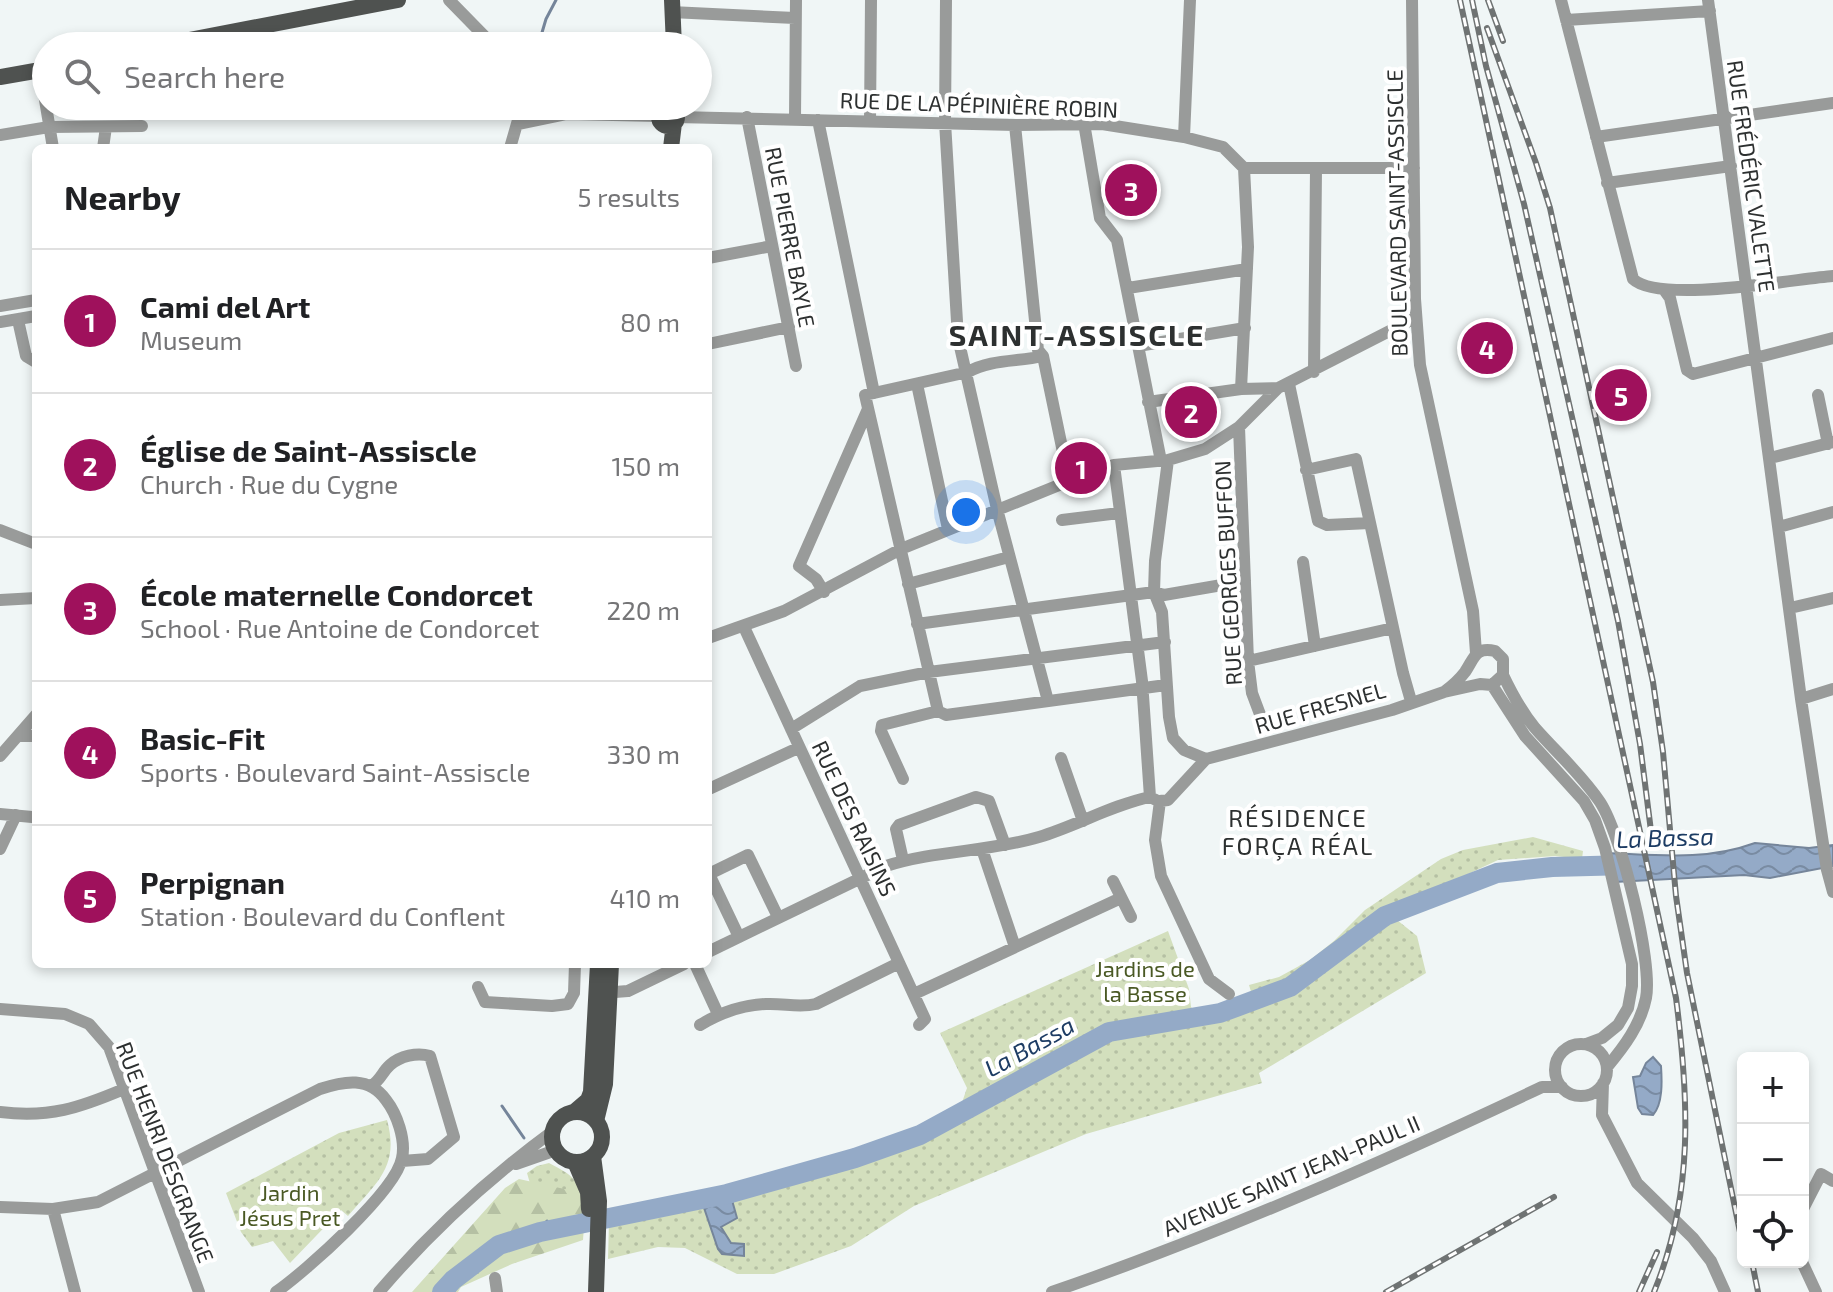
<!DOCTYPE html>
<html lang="en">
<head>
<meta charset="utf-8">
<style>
  :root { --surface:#fff; --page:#f6f6f6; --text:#202124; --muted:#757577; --line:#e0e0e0; --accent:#9f115c }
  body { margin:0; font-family:"Exo 2",sans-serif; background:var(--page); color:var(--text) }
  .controls { position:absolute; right:24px; bottom:24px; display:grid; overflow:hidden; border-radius:12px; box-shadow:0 4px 12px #0003 }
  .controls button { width:72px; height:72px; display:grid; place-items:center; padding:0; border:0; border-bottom:2px solid var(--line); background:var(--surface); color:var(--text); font:40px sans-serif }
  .you { position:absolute; left:966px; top:512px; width:28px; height:28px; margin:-20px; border:6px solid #fff; border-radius:50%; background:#1a73e8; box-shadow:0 0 0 12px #1a73e833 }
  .badge { display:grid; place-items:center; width:52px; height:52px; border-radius:50%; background:var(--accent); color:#fff; font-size:26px; font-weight:700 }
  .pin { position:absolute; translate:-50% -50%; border:4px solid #fff; box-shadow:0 2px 8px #0006 }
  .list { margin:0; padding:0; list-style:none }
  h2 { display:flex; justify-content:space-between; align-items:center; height:104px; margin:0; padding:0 32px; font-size:34px }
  h2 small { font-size:26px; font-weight:400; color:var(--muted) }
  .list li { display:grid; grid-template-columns:52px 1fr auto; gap:24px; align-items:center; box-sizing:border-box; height:144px; padding:0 32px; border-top:2px solid var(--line) }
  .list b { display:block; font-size:30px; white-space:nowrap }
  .list p { margin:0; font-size:26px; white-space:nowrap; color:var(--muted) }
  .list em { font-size:26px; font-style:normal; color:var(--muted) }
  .icon { flex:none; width:44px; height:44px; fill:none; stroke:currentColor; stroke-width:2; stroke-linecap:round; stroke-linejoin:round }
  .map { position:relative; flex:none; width:1833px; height:1292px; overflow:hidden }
  .search { position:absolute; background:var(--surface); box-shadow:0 4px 12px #0003; left:32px; top:32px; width:680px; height:88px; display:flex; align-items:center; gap:20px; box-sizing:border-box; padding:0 28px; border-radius:44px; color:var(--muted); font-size:30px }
  .panel { position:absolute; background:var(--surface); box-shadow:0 4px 12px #0003; left:32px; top:144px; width:680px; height:824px; border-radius:12px }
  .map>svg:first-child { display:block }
  .grass { fill:url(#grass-dots) }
  .forest { fill:url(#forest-firs) }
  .water { fill:url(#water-waves); stroke:#75859a; stroke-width:2 }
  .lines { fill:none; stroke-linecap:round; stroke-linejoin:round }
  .stream { stroke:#75859a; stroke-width:3 }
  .river { stroke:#94aac7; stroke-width:20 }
  .minor-tunnel { stroke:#c9cece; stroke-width:12; stroke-dasharray:12 6; stroke-linecap:butt }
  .minor { stroke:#999b9a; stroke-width:12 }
  .major { stroke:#4f5250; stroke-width:16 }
  .rail-casing { stroke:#6f7373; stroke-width:6 }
  .rail { stroke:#fff; stroke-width:3; stroke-dasharray:9; stroke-linecap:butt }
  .labels { text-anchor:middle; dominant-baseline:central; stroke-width:8; stroke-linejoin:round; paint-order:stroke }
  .street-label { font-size:22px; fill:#2d3030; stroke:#fff }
  .park-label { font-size:22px; fill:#4a5924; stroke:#fff }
  .neighbourhood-label { font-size:24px; letter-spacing:2px; fill:#2d3030; stroke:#fff }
  .water-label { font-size:24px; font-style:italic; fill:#1d3c64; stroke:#fff }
  .district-label { font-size:30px; font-weight:bold; letter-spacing:2px; fill:#2d3030; stroke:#fff }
</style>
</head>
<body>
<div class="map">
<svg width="1833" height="1292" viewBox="0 0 1833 1292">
  <defs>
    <pattern id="grass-dots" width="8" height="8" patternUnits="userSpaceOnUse" patternTransform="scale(2)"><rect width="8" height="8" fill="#d3dfbd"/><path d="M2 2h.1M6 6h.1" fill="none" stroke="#b5c0a3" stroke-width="1.8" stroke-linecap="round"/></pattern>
    <pattern id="forest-firs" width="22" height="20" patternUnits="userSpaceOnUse" patternTransform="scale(2)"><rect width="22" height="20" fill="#d3dfbd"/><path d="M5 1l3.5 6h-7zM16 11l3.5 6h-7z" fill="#b5c0a3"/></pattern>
    <pattern id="water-waves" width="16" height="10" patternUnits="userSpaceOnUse" patternTransform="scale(2)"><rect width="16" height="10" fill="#94aac7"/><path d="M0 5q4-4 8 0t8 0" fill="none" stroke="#798ba2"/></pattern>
  </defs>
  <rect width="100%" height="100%" fill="#f0f6f6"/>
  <path class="grass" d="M 1533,837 L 1583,851 L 1582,859 L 1555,856 L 1498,860 L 1387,912 L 1417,936 L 1426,973 L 1259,1073 L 1262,1083 L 1086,1134 L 914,1206 L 851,1246 L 774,1274 L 737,1274 L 685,1248 L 658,1247 L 608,1259 L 609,1221 C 672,1209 734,1194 796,1177 C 852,1161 906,1145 957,1117 L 967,1088 L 940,1033 L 1168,931 L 1189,989 L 1191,1007 L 1205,1022 L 1255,1005 L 1249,985 L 1279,977 L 1310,960 L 1334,941 L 1365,910 L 1441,859 L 1463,850 Z
    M 387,1120 C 400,1167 376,1183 348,1216 L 341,1210 L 290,1263 L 273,1241 L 252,1247 L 241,1232 L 226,1193 L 339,1133 Z
    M 549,1163 C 572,1175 581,1180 583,1207 L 533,1194 L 527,1173 L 537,1166 Z"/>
  <path class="forest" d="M 519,1179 L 578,1192 L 586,1199 L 583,1240 L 512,1264 L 461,1287 L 458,1292 L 412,1292 L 505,1188 Z"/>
  <path class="water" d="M 1755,843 L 1809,848 L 1833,845 L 1833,866 L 1770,878 L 1744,875 L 1615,882 L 1607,853 C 1658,855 1706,861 1755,843 Z
    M 1653,1057 L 1661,1066 C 1662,1081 1663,1104 1653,1115 L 1642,1114 L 1638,1108 L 1633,1077 L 1640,1076 L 1646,1063 Z
    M 730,1193 L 737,1218 L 721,1227 L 731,1243 L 744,1244 L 744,1256 L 722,1254 L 718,1249 L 701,1199 Z"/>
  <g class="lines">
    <path class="stream" d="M 538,46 L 546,19 L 556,0
      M 502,1106 L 524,1138
      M 547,1221 L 552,1230"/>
    <path class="river" d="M 442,1292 L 453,1280 L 499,1245 L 540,1232 L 727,1194 L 855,1158 L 920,1135 L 1109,1032 L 1220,1013 L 1290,987 L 1385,916 L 1497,873 L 1552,867 L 1629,865"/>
    <path class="minor-tunnel" d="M 1261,717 L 1266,729"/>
    <path class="minor" d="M 449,0 L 494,46
      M 946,0 L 945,122 L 958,338 L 997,509 L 1048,701
      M 1412,0 L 1415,299 L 1420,365 L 1473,611 L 1476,653
      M 1561,0 L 1633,279 C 1659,304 1794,279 1833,276
      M 1708,0 L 1801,699 L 1827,870 L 1833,892
      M 671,12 L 795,18
      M 1566,20 L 1710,11
      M 40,70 L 53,148
      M 676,117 L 1015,125 L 1102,124 L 1184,137 L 1223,147 L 1244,168 L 1414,168
      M 747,117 L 796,366
      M 795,118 L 796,0
      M 818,120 L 874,393
      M 870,122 L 871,0
      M 1084,123 L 1100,218 L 1117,240 L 1161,461
      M 519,124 L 567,114 L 659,116
      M 1015,125 L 1038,350 L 1043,356 L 1069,481
      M 0,135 L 49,127 L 142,126
      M 1184,137 L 1190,0
      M 1596,137 L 1833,103
      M 103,148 L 106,127
      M 510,148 L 522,106
      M 1607,183 L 1731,166
      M 708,258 L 772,246
      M 1128,288 L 1247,269
      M 1665,291 L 1670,298 L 1687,370 L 1693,374 L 1833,338
      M 0,306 L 36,300
      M 18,320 L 26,356 L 36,362
      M 0,322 L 36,316
      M 708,344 L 789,327
      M 1138,346 L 1245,328
      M 1314,372 L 1316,169
      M 917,384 L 948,529
      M 1289,384 L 1318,521 L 1327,525 L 1370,523
      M 1241,389 L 1248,247 L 1244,168
      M 1818,395 L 1828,444
      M 1148,402 L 1241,389 L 1278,388
      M 1239,427 L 1248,661 L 1252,693 L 1261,717
      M 1770,458 L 1833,442
      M 1168,460 L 1155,561 L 1154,592 L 1162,612 L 1169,717 L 1173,738 L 1184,750 L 1206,759
      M 1114,465 L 1142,681 L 1150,797 L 1156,800
      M 1306,470 L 1356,459 L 1403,673 L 1411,701
      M 1062,520 L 1119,513
      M 1779,527 L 1833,512
      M 0,530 L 36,544
      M 1303,562 L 1315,646
      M 908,584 L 1009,557
      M 824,592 L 816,579 L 799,566 L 868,409
      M 0,600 L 36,598
      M 1790,608 L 1833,598
      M 917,624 L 1154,592 L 1164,595 L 1245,581
      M 744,627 L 925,1019 L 919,1025
      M 708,638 L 784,611 L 901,549 L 1069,481 L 1114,465 L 1168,460 L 1205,449 L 1239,427 L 1278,388 L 1415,318
      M 1248,661 L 1393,628
      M 1503,675 C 1512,694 1522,712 1535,728 C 1557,753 1581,774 1600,802 C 1621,834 1653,961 1646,998 C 1641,1024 1624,1047 1607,1067
      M 1492,685 L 1525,736 L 1584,801 L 1595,820 L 1605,848 L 1632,964 L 1632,986 L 1628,1008 L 1618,1025 L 1602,1038 L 1586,1044
      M 1801,699 L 1833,689
      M 938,711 L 865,395 L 968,372 C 991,359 1018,362 1043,356
      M 938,711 L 946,715 L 1166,685
      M 791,729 L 860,686 L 929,672 L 1165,642
      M 18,736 L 36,736
      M 0,756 L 36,715
      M 1061,758 L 1083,821
      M 903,779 L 881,731 L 882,725 L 938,711
      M 711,788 L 798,748
      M 1160,801 L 1168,800 L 1206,759 L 1392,710 L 1444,692 L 1480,684 L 1492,685 L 1503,675 L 1503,659 L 1495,651 C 1475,646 1474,659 1465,672 C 1459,680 1452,686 1444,692
      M 1160,801 L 1155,840 L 1161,876 L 1209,979 L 1229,994
      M 0,814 L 32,817
      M 0,849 L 16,815
      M 982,849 L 1015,947
      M 903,860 L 896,829 L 899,825 L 976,797 L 989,801 L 1005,845
      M 1113,881 L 1131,917
      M 739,937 L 709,874 L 748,855 L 778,917
      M 708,952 L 886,866 C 936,850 989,852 1039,837 C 1076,826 1112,805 1150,797
      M 695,964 L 718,1014
      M 478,987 L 485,1002 L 552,1006 L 568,1004 L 574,993 L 575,964
      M 602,993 L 628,991 L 684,964
      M 914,994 L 1121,898
      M 0,1009 L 65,1014 L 89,1024 L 109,1047 L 199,1292
      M 700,1025 C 720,1013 742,1005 766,1004 C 784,1003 798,1008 816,1004 L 899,963
      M1555 1070a26 26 0 1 1 52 0a26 26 0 1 1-52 0Z
      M 1603,1083 L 1602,1115 L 1637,1183 L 1693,1238 L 1711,1261 L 1725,1292
      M 371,1086 C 381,1080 382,1072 390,1065 C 400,1056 417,1052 430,1056 L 454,1137 L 428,1159 L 402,1161
      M 0,1112 C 50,1118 79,1108 124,1089
      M 516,1164 L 556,1150
      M 0,1207 L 53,1209 L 98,1202 L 320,1089 C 344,1081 369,1076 386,1100 C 397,1114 406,1140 402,1158 C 396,1191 305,1272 276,1292
      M 53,1209 L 75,1292
      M 1803,1209 L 1821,1174 L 1833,1181
      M 1802,1262 L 1816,1292
      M 495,1278 L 497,1292
      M 379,1292 C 431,1231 489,1178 553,1131
      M 1052,1292 C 1220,1234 1381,1163 1542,1087 L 1562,1087"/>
    <path class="major" d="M 672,0 L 674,46
      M 158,46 L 398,0
      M 0,77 L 46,69
      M659 117a9 9 0 1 1 18 0a9 9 0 1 1-18 0Z
      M 671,148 L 674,123
      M 574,1112 L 588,1100 L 591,1092 L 598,964
      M552 1137a25 25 0 1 1 50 0a25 25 0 1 1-50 0Z
      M 596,1121 L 605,1084 L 611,964
      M 593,1156 L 599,1201 L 596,1292
      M 575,1162 L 588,1192 L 589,1209"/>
    <defs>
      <path id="rail" d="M 1460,0 L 1676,998 C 1689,1100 1694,1194 1654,1292
        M 1472,0 L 1486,66 L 1524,204 L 1618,621 L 1640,744 L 1651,831
        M 1488,0 L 1503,41
        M 1487,28 L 1536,163 L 1550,208 L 1653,682 L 1663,752 L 1676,896 L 1687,973 L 1743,1247
        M 1752,1262 L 1758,1292
        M 1386,1292 L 1554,1197
        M 1639,1292 L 1657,1252"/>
    </defs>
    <use href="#rail" class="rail-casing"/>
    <use href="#rail" class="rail"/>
  </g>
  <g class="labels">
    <g class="street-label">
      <text transform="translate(979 104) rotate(2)">RUE DE LA PÉPINIÈRE ROBIN</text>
      <text transform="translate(1752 176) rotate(82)">RUE FRÉDÉRIC VALETTE</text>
      <text transform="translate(1396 213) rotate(-91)">BOULEVARD SAINT-ASSISCLE</text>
      <text transform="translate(791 237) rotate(79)">RUE PIERRE BAYLE</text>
      <text transform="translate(1227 573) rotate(-93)">RUE GEORGES BUFFON</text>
      <text transform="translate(1320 707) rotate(-16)">RUE FRESNEL</text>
      <text transform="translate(855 818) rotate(65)">RUE DES RAISINS</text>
      <text transform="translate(166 1152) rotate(69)">RUE HENRI DESGRANGE</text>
      <text transform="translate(1291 1175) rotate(-23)">AVENUE SAINT JEAN-PAUL II</text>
    </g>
    <g class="park-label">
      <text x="1145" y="968">Jardins de<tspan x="1145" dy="25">la Basse</tspan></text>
      <text x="290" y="1192">Jardin<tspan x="290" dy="25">Jésus Pret</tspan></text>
    </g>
    <g class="neighbourhood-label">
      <text x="1298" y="817">RÉSIDENCE<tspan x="1298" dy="28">FORÇA RÉAL</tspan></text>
    </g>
    <g class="water-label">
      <text transform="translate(1665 837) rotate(-2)">La Bassa</text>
      <text transform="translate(1029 1046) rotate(-29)">La Bassa</text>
    </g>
    <g class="district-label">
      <text x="1077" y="334">SAINT-ASSISCLE</text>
    </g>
  </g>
</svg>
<div class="controls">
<button>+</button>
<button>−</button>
<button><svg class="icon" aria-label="locate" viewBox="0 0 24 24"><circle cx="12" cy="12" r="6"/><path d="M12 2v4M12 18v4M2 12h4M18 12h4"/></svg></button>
</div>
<div class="you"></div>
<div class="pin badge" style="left:1081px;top:468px">1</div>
<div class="pin badge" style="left:1191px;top:412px">2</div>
<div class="pin badge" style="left:1131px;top:190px">3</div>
<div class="pin badge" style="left:1487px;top:348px">4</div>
<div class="pin badge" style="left:1621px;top:395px">5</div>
<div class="search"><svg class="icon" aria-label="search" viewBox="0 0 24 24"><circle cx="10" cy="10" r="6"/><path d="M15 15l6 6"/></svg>Search here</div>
<section class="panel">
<h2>Nearby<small>5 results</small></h2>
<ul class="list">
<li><span class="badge">1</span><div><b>Cami del Art</b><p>Museum</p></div><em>80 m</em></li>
<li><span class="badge">2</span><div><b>Église de Saint-Assiscle</b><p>Church · Rue du Cygne</p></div><em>150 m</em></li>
<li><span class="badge">3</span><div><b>École maternelle Condorcet</b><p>School · Rue Antoine de Condorcet</p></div><em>220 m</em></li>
<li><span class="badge">4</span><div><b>Basic-Fit</b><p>Sports · Boulevard Saint-Assiscle</p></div><em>330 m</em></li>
<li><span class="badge">5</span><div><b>Perpignan</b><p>Station · Boulevard du Conflent</p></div><em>410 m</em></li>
</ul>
</section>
</div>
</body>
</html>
